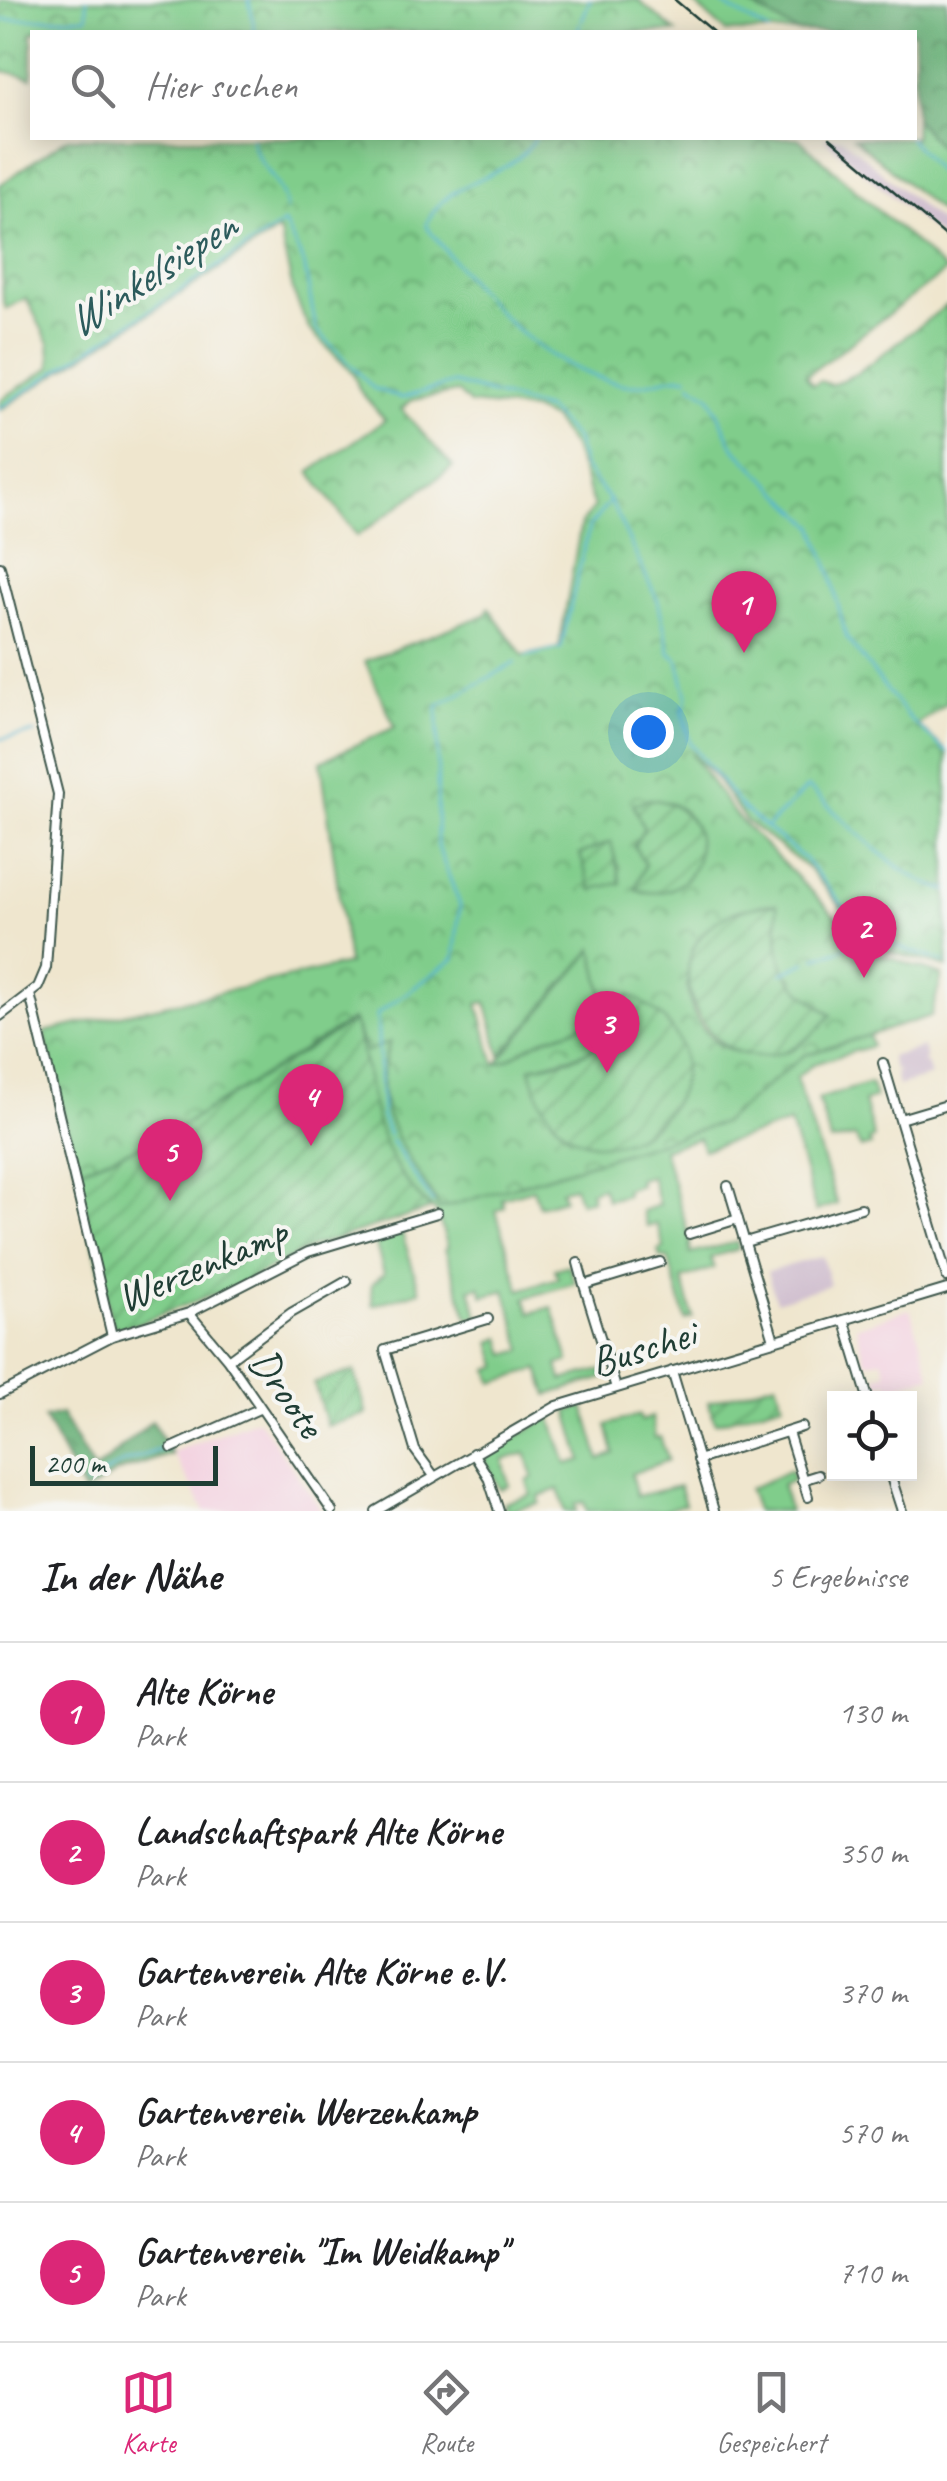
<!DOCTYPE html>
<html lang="de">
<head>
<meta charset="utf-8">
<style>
  :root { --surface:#fff; --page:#f6f6f6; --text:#202124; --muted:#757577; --line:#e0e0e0; --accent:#db2777 }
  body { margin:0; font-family:Caveat,sans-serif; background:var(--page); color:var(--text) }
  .controls { position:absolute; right:30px; bottom:30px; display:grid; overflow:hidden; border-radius:0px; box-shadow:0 5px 25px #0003 }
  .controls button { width:90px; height:90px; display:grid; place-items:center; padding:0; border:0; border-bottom:2px solid var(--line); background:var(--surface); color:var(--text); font:50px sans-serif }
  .scale { position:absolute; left:30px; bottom:25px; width:188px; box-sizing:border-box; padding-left:10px; border:5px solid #1f3d34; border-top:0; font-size:28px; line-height:35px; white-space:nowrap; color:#1f3d34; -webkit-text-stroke:8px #f6f6f2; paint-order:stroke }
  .you { position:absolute; left:648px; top:732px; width:35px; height:35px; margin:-25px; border:8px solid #fff; border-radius:50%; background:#1a73e8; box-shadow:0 0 0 15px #1a73e833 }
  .badge { display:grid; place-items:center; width:65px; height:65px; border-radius:50%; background:var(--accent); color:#fff; font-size:32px; font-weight:700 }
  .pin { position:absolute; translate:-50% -82px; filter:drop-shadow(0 2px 5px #0008) }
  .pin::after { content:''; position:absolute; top:52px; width:35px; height:30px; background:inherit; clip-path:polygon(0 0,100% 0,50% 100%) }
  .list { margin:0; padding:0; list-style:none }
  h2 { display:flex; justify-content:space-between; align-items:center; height:130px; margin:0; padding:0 40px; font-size:42px }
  h2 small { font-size:32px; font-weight:400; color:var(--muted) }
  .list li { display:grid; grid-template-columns:65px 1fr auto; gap:30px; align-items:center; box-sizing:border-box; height:140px; padding:0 40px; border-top:2px solid var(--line) }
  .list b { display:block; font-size:38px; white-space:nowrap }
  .list p { margin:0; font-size:32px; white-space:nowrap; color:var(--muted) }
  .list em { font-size:32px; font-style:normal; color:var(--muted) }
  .icon { flex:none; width:55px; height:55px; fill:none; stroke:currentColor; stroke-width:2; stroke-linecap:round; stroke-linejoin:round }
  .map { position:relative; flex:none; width:947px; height:1511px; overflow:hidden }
  .search { position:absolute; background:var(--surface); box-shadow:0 5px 25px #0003; left:30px; right:30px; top:30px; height:110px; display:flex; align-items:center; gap:25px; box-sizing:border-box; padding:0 35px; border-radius:0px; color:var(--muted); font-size:38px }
  .sheet { height:830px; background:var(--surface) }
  nav { display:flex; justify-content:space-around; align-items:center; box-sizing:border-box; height:140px; border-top:2px solid var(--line); background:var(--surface); font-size:28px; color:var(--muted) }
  nav a { display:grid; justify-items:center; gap:5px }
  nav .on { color:var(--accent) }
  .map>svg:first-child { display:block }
  .built { fill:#f3cfdf }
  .industrial { fill:#cfbdce }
  .grass { fill:#80cd8b; stroke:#508560; stroke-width:2.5 }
  .forest { fill:url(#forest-crowns); stroke:#447656; stroke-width:2.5 }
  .park { fill:url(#park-crowns); stroke:#508560; stroke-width:2.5; fill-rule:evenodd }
  .garden { fill:url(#garden-furrows); stroke:#508560; stroke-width:2.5 }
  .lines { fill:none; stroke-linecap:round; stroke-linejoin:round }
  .stream { stroke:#53b4d2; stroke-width:2.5 }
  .minor-casing { stroke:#3e564b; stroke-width:12 }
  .minor { stroke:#fff; stroke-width:8 }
  .rail { stroke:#1f3d34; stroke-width:2.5 }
  .labels { text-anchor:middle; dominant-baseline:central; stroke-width:8; stroke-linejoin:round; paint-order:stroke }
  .street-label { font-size:42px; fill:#1f3d34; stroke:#f6f6f2 }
  .water-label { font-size:45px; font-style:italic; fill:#2c5b5c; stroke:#f6f6f2 }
</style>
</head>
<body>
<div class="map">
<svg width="947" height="1511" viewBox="0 0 947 1511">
  <defs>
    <pattern id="forest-crowns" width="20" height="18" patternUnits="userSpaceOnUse" patternTransform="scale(2.5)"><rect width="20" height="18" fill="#68b077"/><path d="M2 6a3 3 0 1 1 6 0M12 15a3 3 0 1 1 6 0" fill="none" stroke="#559062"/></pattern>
    <pattern id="park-crowns" width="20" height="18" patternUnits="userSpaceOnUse" patternTransform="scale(2.5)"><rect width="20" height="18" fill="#80cd8b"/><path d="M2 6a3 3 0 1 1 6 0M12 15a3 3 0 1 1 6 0" fill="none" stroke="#68a872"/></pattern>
    <pattern id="garden-furrows" width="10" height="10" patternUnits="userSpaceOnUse" patternTransform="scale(2.5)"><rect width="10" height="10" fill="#80cd8b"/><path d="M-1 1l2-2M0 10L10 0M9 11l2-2" fill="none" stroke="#68a872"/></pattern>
  </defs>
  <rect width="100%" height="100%" fill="#f6f6f2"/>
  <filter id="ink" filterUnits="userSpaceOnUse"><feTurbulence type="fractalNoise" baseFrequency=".01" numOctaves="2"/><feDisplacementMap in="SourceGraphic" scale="20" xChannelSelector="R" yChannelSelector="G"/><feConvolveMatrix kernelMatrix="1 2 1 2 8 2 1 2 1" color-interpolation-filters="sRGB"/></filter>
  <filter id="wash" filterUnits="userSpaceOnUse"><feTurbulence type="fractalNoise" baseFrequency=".0048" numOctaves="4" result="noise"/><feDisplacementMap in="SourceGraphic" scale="40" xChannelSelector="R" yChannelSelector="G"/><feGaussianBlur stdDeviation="2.25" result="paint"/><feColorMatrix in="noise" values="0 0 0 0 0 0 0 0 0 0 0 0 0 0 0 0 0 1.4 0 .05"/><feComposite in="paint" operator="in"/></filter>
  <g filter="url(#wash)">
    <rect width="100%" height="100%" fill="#efe6ce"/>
    <path class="built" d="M 910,1309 L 931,1376 L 890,1388 L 888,1381 L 878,1384 L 876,1377 L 886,1373 L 883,1360 L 866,1362 L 856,1327 Z
      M 258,1419 L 322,1511 L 205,1511 L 172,1452 Z"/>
    <path class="industrial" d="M 823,138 L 842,138 L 947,228 L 947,243 Z
      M 923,1047 L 926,1060 L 922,1063 L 927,1063 L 931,1076 L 898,1086 L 895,1073 L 899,1071 L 894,1070 L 890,1057 Z
      M 822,1256 L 830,1285 L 776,1301 L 767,1272 Z"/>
    <path class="grass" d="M 690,0 L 742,0 L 797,32 L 726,32 Z
      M 915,119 L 947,156 L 947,218 L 854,138 L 914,138 Z
      M 593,950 L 605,1003 C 572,1041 566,1026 530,1046 C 517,1053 511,1061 495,1065 Z
      M 354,1021 L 391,1039 C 362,1117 408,1139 437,1205 L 486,1136 L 520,1185 L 722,1123 L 804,1055 L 869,1035 L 872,1046 L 813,1064 L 796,1078 L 837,1204 L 816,1211 L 790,1123 L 703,1150 L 699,1138 L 663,1149 L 690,1239 L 690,1254 L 737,1242 L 738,1249 L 711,1257 L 714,1268 L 682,1279 L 693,1317 L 686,1320 L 668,1258 L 660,1258 L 658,1250 L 664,1248 L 657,1224 L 647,1227 L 642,1211 L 659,1205 L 651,1176 L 638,1179 L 640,1185 L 625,1190 L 626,1195 L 607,1200 L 602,1187 L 590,1191 L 592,1199 L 580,1202 L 574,1187 L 561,1190 L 564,1199 L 539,1206 L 533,1189 L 502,1198 L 504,1207 L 496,1211 L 520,1290 L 558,1278 L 555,1269 L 569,1265 L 575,1283 L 525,1298 L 530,1313 L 552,1307 L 569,1361 L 558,1365 L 562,1380 L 602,1370 L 603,1378 L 548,1395 L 539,1369 L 493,1383 L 489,1369 L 498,1366 L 491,1342 L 501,1338 L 506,1355 L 523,1350 L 505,1290 L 483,1296 L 480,1286 L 470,1289 L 478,1316 L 468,1318 L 445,1249 L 448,1247 L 437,1213 L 408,1188 L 389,1160 L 379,1137 Z
      M 870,1083 L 875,1098 L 864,1102 L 874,1138 L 869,1140 L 871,1146 L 861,1148 L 855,1137 L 831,1142 L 818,1099 Z
      M 401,1230 L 420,1291 L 373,1305 L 371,1285 L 384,1274 L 374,1237 Z
      M 584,1406 L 600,1460 L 614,1453 L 607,1425 L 639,1415 L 641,1421 L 652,1417 L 655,1438 L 660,1437 L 668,1460 L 631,1474 L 637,1496 L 679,1486 L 685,1504 L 663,1511 L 587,1511 L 584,1502 L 575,1504 L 577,1511 L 565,1511 L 559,1489 L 539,1496 L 540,1503 L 507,1511 L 504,1503 L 531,1495 L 527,1481 L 533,1477 L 526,1453 L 503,1460 L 509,1486 L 500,1489 L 484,1459 L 488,1452 L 551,1417 L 567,1464 L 582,1460 L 568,1411 Z
      M 791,1470 L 794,1480 L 782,1485 L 789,1511 L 756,1511 L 749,1489 Z"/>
    <path class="forest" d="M 742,0 L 947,0 L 947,156 L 915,119 L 914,32 L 797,32 Z
      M 61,1414 L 94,1471 L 152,1421 L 171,1454 L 118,1472 L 84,1493 L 44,1418 Z"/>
    <path class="park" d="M 0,0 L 638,0 L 676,32 L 32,32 L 32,78 L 0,70 Z
      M 67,138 L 798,138 L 946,271 L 806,376 L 813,385 L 820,381 L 831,385 L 856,374 L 947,305 L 947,703 L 917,725 L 947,751 L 947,967 L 885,951 L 864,934 L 809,869 L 746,821 L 711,772 L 691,754 L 736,816 L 870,951 L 942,975 L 931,1016 L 804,1055 L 722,1123 L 440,1209 C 408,1151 365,1113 390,1042 L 366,1052 L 353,1019 L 165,1137 L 76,1170 L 44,1032 L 348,964 L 321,761 L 395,727 L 365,661 L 485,615 L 489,608 L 523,656 L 559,648 L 581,523 L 594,507 L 573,447 L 552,419 L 532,410 L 470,404 L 458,392 L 412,400 L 401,409 L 453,467 L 357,536 L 310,472 L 385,420 L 360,391 L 353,373 L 309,329 L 294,294 L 279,230 L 0,410 L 0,400 L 51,367 L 49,343 L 26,298 L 6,309 L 3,299 L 0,185 ZM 669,802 L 684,811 L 695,827 L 671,889 L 643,892 L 645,864 L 634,846 L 644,829 L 634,804 ZM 776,904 L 779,957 L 789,982 L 831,1015 C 820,1025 809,1039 797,1047 C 789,1053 777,1053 767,1054 C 673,1066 646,910 776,904 ZM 593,949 L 605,1003 C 572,1041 566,1026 530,1046 C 517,1053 511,1061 495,1064 L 478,1004 L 486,1002 L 501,1056 ZM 629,996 C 666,1013 686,1042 682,1083 L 599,1144 C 556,1136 541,1108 530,1068 C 599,1048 591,1061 629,996 Z"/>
    <path class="garden" d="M 650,799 C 729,808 703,912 635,889 L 645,864 L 634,846 L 644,829 L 633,804 Z
      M 611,842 L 621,883 L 591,889 L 580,854 Z
      M 777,904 C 779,971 777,974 831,1015 C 722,1149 601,912 777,904 Z
      M 629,995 C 782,1070 572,1245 530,1068 C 598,1053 594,1056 629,995 Z
      M 354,1021 C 376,1096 368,1150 431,1209 L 313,1246 L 236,1286 L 122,1329 L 112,1325 L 77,1170 L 161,1138 Z
      M 354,1371 L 367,1414 L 327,1426 L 314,1383 Z
      M 776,1382 L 783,1403 L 715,1423 L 708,1402 Z"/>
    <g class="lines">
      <path class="stream" d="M 249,0 L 255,32
        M 715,0 L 770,32
        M 0,20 L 87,17 L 87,0
        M 582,20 L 590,0
        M 577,32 L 580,24
        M 251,138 C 256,167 284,180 286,211
        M 535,138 C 512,182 447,174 426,225 C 478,294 533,365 621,384 C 645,389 671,373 688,377
        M 909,138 L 947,182
        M 690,383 L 710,396 L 734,448 L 814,526 L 832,577
        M 0,408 L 284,223 L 304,263 L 316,329 L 373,388 L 401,398 L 454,383 L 548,410 L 576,439 L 583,466 L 610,501 L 658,601 L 670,653 L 678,660 L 687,696 L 683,711 L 690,743 L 744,810 L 805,859 L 845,908 L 860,915 L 861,924 L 884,942 L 944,962
        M 832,580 L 846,637 L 886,689
        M 526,656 L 561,648 L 589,527 L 610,501
        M 887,691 L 912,721 L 947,752
        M 0,739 L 35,733
        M 766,828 L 808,787 C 844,819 900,881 947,890
        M 815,958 L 841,950 L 873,930
        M 782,973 L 806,962
        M 389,1135 L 382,1117 L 377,1014 L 454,959 L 460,905 L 437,845 L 438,706 L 515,663
        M 391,1140 L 433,1203
        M 85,1485 L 124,1462 L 168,1447"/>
    </g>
  </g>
  <g filter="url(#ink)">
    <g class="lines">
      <defs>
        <path id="minor" d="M 0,567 L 58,794 L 46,968 L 38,987 L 0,1016
          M 30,994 L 112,1336
          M 883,1063 L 947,1277
          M 900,1119 L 947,1105
          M 728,1186 L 774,1340
          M 689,1234 L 738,1219
          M 745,1242 L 861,1208
          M 578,1263 L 584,1285
          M 189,1313 L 228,1360 L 332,1511
          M 845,1322 L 868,1398
          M 228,1360 L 291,1313 L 347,1281
          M 672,1371 L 714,1511
          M 616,1388 L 584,1285 L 660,1262
          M 0,1394 L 112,1336 L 189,1313 L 308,1252 L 437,1213
          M 788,1432 L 808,1497
          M 172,1448 L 261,1408
          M 473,1453 L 488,1477 L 499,1511
          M 698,1460 L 802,1427
          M 890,1474 L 902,1511
          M 434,1476 L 415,1450 L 385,1350 L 488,1319
          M 802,1480 L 818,1475
          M 376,1511 L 557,1406 L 947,1289"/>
      </defs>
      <use href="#minor" class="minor-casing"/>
      <use href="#minor" class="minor"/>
      <path class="rail" d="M 675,0 L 713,32
        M 830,138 L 947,237"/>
    </g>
  </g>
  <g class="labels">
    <g class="street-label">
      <text transform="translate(202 1265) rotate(-23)">Werzenkamp</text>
      <text transform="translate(643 1348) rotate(-17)">Buschei</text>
      <text transform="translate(287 1393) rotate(55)">Droote</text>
    </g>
    <g class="water-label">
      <text transform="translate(151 274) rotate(-33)">Winkelsiepen</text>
    </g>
  </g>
</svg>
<div class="controls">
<button><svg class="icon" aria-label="locate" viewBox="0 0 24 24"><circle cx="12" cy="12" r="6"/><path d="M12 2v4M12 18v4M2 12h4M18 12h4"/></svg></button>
</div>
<div class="scale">200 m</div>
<div class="you"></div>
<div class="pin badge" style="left:744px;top:653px">1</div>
<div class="pin badge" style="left:864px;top:978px">2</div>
<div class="pin badge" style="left:607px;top:1073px">3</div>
<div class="pin badge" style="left:311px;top:1146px">4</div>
<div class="pin badge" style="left:170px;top:1201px">5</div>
<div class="search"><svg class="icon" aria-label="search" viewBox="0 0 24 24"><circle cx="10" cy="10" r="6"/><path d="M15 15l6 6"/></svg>Hier suchen</div>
</div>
<section class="sheet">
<h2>In der Nähe<small>5 Ergebnisse</small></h2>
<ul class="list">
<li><span class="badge">1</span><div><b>Alte Körne</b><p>Park</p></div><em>130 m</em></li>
<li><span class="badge">2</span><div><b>Landschaftspark Alte Körne</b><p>Park</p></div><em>350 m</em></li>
<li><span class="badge">3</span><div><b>Gartenverein Alte Körne e.V.</b><p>Park</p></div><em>370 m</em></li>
<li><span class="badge">4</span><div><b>Gartenverein Werzenkamp</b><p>Park</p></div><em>570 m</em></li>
<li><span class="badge">5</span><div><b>Gartenverein &quot;Im Weidkamp&quot;</b><p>Park</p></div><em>710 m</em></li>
</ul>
</section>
<nav>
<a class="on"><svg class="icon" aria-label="map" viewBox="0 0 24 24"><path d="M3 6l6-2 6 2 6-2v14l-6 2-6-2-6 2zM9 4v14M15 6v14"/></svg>Karte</a>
<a><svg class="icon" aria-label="directions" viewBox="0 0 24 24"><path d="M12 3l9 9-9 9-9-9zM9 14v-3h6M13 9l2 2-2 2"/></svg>Route</a>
<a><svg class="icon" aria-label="saved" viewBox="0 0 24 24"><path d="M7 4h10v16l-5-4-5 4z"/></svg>Gespeichert</a>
</nav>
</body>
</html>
